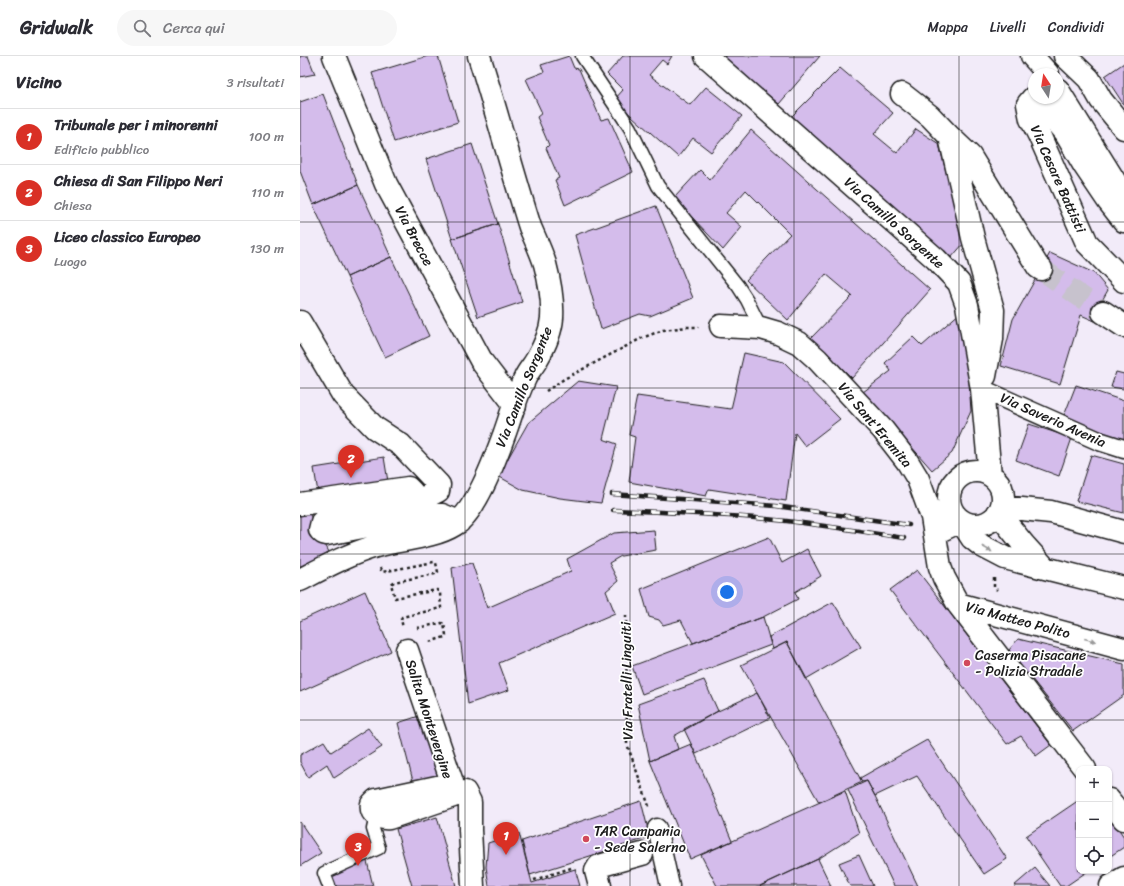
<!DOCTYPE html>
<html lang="it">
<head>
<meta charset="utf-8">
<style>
  :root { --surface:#fff; --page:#f7f7f7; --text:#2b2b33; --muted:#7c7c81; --line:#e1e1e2; --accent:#d93025 }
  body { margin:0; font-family:Sriracha,sans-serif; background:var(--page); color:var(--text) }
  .controls { position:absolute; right:12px; bottom:12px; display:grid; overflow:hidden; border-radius:8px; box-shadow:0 1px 3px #0004 }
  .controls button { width:36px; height:36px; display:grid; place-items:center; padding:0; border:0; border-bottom:1px solid var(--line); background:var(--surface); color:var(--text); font:20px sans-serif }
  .compass { position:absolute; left:728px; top:12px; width:36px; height:36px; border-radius:50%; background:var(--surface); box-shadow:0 1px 3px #0004; rotate:348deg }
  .you { position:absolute; left:427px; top:536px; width:14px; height:14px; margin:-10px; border:3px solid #fff; border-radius:50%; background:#1a73e8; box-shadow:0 0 0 6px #1a73e833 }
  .badge { display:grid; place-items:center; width:26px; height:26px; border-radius:50%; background:var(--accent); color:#fff; font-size:13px; font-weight:700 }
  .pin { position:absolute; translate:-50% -33px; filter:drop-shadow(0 1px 2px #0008) }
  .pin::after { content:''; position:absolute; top:21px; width:14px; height:12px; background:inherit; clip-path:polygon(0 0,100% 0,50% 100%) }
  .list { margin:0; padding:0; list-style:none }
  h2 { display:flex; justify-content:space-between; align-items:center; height:52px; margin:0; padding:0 16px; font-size:17px }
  h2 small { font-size:13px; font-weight:400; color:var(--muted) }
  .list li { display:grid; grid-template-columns:26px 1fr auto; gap:12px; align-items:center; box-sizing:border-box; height:56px; padding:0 16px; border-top:1px solid var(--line) }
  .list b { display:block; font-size:15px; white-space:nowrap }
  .list p { margin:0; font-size:13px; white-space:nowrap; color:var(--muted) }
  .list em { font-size:13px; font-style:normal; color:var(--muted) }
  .icon { flex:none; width:22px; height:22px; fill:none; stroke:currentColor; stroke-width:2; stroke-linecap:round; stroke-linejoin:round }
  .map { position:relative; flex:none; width:824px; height:830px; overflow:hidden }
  header { display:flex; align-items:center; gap:24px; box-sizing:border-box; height:56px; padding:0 20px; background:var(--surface); border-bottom:1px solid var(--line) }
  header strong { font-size:19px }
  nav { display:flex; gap:22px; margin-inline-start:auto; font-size:14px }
  .search { width:280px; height:36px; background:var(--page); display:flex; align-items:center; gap:10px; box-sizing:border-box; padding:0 14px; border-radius:22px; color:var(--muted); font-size:15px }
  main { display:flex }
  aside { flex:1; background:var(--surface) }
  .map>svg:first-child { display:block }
  .building { fill:#d4bceb; stroke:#1c1c1c }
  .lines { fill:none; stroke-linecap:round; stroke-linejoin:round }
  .minor-tunnel { stroke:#c7c2cd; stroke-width:22; stroke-dasharray:22 11; stroke-linecap:butt }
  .service-casing { stroke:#1c1c1c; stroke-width:15 }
  .pedestrian-casing { stroke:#1c1c1c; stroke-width:21 }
  .minor-casing { stroke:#1c1c1c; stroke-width:25 }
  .path { stroke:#1c1c1c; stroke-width:2.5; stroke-dasharray:3 3; stroke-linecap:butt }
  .service { stroke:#fff; stroke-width:12 }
  .pedestrian { stroke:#fff; stroke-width:18 }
  .minor { stroke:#fff; stroke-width:22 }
  .rail-casing { stroke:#1c1c1c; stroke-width:4.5 }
  .rail { stroke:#fff; stroke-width:3; stroke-dasharray:9; stroke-linecap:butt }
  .oneway { fill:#999 }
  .grid { fill:none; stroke:#1c1c1c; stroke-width:1; stroke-opacity:0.55 }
  .poi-dot { fill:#d1495b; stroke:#fff; stroke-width:1.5 }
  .labels { text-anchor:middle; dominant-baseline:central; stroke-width:3.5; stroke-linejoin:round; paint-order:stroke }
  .street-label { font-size:14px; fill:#1c1c1c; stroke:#fff }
  .poi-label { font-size:14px; fill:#1c1c1c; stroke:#fff; text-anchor:start }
</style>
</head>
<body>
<header>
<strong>Gridwalk</strong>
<div class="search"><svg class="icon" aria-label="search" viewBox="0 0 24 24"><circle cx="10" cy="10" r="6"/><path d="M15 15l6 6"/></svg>Cerca qui</div>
<nav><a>Mappa</a><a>Livelli</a><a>Condividi</a></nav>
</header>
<main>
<aside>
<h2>Vicino<small>3 risultati</small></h2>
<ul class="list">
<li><span class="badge">1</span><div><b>Tribunale per i minorenni</b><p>Edificio pubblico</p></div><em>100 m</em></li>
<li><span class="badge">2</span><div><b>Chiesa di San Filippo Neri</b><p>Chiesa</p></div><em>110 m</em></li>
<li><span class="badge">3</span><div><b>Liceo classico Europeo</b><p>Luogo</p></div><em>130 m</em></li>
</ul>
</aside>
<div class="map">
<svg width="824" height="830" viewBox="0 0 824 830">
  <rect width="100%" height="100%" fill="#f2ebf9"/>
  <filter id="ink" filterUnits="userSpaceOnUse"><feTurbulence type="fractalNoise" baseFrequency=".025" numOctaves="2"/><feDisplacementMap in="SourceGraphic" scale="8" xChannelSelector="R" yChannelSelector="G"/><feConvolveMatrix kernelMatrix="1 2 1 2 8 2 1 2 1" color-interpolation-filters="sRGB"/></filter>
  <g filter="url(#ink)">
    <path class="building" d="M 0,0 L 8,0 L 15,18 L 0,21 Z
      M 128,0 L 138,0 L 158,66 L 94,86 L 72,17 Z
      M 269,0 L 274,12 L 279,13 L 301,64 L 309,62 L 333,116 L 265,149 L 255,124 L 259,122 L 246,92 L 249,89 L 237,61 L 242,57 L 226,23 L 244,16 L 241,9 Z
      M 323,0 L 372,0 L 367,8 L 362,4 L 349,19 L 390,49 L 406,31 L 442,60 L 411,96 L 393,82 L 378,101 L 314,44 L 323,34 L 307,18 Z
      M 421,0 L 520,0 L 479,48 Z
      M 824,7 L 824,49 L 805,20 Z
      M 540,12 L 593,57 L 574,78 L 597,97 L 616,73 L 639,88 L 664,187 L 651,202 L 489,63 Z
      M 23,38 L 58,129 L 13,149 L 0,115 L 0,46 Z
      M 451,74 L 630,234 L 552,322 L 511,282 L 552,240 L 526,218 L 488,264 L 446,224 L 490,178 L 446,134 L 426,157 L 442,171 L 423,194 L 374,142 L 400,114 L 410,124 Z
      M 172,88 L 198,168 L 152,183 L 126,103 Z
      M 58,129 L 91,201 L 47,221 L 13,149 Z
      M 356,150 L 393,242 L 350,260 L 340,258 L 301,273 L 275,179 Z
      M 198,168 L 222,246 L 178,261 L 152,183 Z
      M 750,197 L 794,217 L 808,234 L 800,248 L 805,251 L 797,266 L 781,259 L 760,328 L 701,310 L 713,263 Z
      M 91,201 L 129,280 L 85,301 L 47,221 Z
      M 661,256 L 665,265 L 671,355 L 652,397 L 632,414 L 563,336 L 591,315 L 585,307 L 613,281 L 622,290 Z
      M 444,297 L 484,306 L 540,363 L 505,390 L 495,377 L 486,445 L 409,433 L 406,440 L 329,426 L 335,381 L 329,379 L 337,340 L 431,353 Z
      M 816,316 L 824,318 L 824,333 L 811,331 Z
      M 278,325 L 316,331 L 303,383 L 317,388 L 301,447 L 260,442 L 223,434 L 198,420 L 228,367 Z
      M 776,329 L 824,345 L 824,387 L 762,365 Z
      M 729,368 L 772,382 L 759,420 L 716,404 Z
      M 791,399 L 824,408 L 824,457 L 776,445 Z
      M 84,401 L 89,432 L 19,443 L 14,412 Z
      M 9,457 L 29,496 L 0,511 L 0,459 Z
      M 354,474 L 356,494 L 321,500 L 309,507 L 318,525 L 306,535 L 315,557 L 199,607 L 209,634 L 168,648 L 152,512 L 172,507 L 187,552 L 271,515 L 267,503 L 314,477 Z
      M 469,481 L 482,507 L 507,493 L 521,520 L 495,536 L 498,543 L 463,561 L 393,587 L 381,564 L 363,569 L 359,564 L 349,561 L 341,533 Z
      M 617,514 L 751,689 L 736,700 L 721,680 L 707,688 L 590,534 Z
      M 65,535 L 91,595 L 0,636 L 0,565 Z
      M 533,546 L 561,591 L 506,623 L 487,586 L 473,593 L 469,581 Z
      M 463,561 L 471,589 L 342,638 L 332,610 Z
      M 718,583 L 824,608 L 824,639 L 773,675 L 709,594 Z
      M 487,586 L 562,726 L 519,746 L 441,609 Z
      M 404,624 L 418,655 L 374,680 L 378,693 L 350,705 L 338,648 Z
      M 457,637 L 470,662 L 396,698 L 384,673 L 418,655 Z
      M 122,659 L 142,722 L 114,729 L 98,667 Z
      M 68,672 L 82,691 L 34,722 L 27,708 L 8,721 L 0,706 L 0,699 L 24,685 L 31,696 Z
      M 627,684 L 707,803 L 684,818 L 617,720 L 575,740 L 567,725 L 562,726 L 560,722 Z
      M 391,688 L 432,785 L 390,803 L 350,705 Z
      M 567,725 L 575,740 L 618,830 L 594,830 L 548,734 Z
      M 545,735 L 559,777 L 518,803 L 460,830 L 417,830 L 401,799 Z
      M 779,744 L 779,815 L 788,815 L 766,830 L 760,830 L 726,780 Z
      M 341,745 L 350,781 L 230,819 L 222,785 Z
      M 809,759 L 824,781 L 824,791 L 809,801 Z
      M 137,761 L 156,830 L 112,830 L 96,773 Z
      M 0,766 L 21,797 L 0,810 Z
      M 219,777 L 232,827 L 275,813 L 280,830 L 189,830 L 186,811 L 188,787 Z
      M 559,799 L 573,830 L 550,830 L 539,807 Z
      M 66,801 L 73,830 L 36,830 L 31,818 Z
      M 518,803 L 531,830 L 460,830 Z
      M 735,812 L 750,830 L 714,830 Z"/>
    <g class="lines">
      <path class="minor-tunnel" d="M 741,213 L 803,256"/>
      <defs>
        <path id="service" d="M 282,0 L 330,72 L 358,130 L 438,230 L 447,244 L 461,272
          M 29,830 L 24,817 L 79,792 L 73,773 L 76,760"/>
        <path id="pedestrian" d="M 682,333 L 799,385 L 824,393
          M 357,772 L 370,830"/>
        <path id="minor" d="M 34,0 L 86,128 L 182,306 L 215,349
          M 406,0 L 636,203 L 659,227 L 667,249 L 682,333 L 690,419
          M 732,0 L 748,18
          M 765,0 L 789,23 L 801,44 L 824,72
          M 758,34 L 817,129 L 824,138
          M 602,38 L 630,60 L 650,81 L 673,182 L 693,254 L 692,283 L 685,320
          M 650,81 L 670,100 L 738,211 L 741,213
          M 824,165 L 809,146 L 784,109 L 766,78 L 737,42 L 733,42 L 728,48 L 731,63 L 740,81 L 787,187 L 824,225
          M 803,256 L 824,270
          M 0,266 L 43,339 L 75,372 L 101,389 L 139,429 L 138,435 C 128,440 122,444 111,443
          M 421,270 L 461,272 L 478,277 L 499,287 L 517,303 L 583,374 L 607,405 L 618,423 L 632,461 L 640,511 L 644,522 L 658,548 L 785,713
          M649 442a27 27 0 1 1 54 0a27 27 0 1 1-54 0Z
          M 0,448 L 108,432 L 112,436 L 111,443 L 25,464 L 22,466 L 20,474 L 23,477 L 27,478 L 129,458 L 142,459 L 159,466
          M 702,451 L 751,456 L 824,476
          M 698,457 L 724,489 L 744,511
          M 635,477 L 661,465 L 672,482 L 682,490 L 705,502 L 824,532
          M 0,524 C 25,511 49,498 76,490 C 100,483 133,482 154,469 C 176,456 195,403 204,379 C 211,360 216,340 225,322 C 228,315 234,309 237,303 C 244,291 251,275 252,262 C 253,246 249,223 245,208 C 241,195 235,183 230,171 C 212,114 197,57 179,0
          M 658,548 L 824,593
          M 107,594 L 152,726 L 151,728 L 76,744 L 72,748 C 70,758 79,763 89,762 L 165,736 L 170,746 L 170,774 L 173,830
          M 809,744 L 824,763
          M 300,830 L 296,815 L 299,810 L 342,798
          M 811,830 L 824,822"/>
      </defs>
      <use href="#service" class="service-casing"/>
      <use href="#pedestrian" class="pedestrian-casing"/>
      <use href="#minor" class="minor-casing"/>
      <path class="path" d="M 246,335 L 264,323 L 342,282 L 363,274 L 387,271 L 399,271
        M 80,512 L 82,516 L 134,506 L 136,507 L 138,516 L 135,518 L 94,526 L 91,528 L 95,542 L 137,534 L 140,537 L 141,552 L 102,561 L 101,563 L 103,572
        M 694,522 L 694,531 L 697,534
        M 326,559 L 327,688 L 350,753
        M 117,572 L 142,567 L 144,568 L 146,579 L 145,581 L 129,586
        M 234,824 L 274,811"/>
      <use href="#service" class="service"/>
      <use href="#pedestrian" class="pedestrian"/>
      <use href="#minor" class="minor"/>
      <defs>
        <path id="rail" d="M 312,438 L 476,450 L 609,469
          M 313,454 C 364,456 415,458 466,463 C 512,467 558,475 604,482"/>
      </defs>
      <use href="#rail" class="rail-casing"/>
      <use href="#rail" class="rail"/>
    </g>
    <defs><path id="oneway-solid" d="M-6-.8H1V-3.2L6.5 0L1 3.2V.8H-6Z"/></defs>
    <g class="oneway">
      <use href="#oneway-solid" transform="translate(687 493) rotate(29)"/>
      <use href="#oneway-solid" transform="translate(790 584) rotate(15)"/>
    </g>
  </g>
  <path class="grid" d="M 165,0 L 165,830M 330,0 L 330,830M 494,0 L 494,830M 659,0 L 659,830M 0,166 L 824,166M 0,332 L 824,332M 0,498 L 824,498M 0,664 L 824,664"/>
  <g class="poi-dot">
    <circle cx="667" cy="607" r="4"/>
    <circle cx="286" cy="783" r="4"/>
  </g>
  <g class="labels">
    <g class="street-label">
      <text transform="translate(758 123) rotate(66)">Via Cesare Battisti</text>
      <text transform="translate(594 167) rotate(42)">Via Camillo Sorgente</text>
      <text transform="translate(114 180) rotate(62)">Via Brecce</text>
      <text transform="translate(224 331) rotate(-68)">Via Camillo Sorgente</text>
      <text transform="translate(753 364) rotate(24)">Via Saverio Avenia</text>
      <text transform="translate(575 369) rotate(50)">Via Sant'Eremita</text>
      <text transform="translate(718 564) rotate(15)">Via Matteo Polito</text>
      <text transform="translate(327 625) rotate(-91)">Via Fratelli Linguiti</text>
      <text transform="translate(129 663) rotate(72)">Salita Montevergine</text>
    </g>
    <g class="poi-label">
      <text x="675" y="599">Caserma Pisacane<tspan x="675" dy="16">- Polizia Stradale</tspan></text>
      <text x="294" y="775">TAR Campania<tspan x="294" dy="16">- Sede Salerno</tspan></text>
    </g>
  </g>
</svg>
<div class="controls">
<button>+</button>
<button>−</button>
<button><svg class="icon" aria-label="locate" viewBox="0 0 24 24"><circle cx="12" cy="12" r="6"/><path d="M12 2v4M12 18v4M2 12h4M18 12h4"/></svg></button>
</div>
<svg class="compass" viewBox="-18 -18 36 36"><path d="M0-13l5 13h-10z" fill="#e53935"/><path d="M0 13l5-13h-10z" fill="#7c7c81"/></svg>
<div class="you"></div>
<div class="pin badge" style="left:206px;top:799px">1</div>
<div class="pin badge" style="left:51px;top:422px">2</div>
<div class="pin badge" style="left:58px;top:810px">3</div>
</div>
</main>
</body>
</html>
